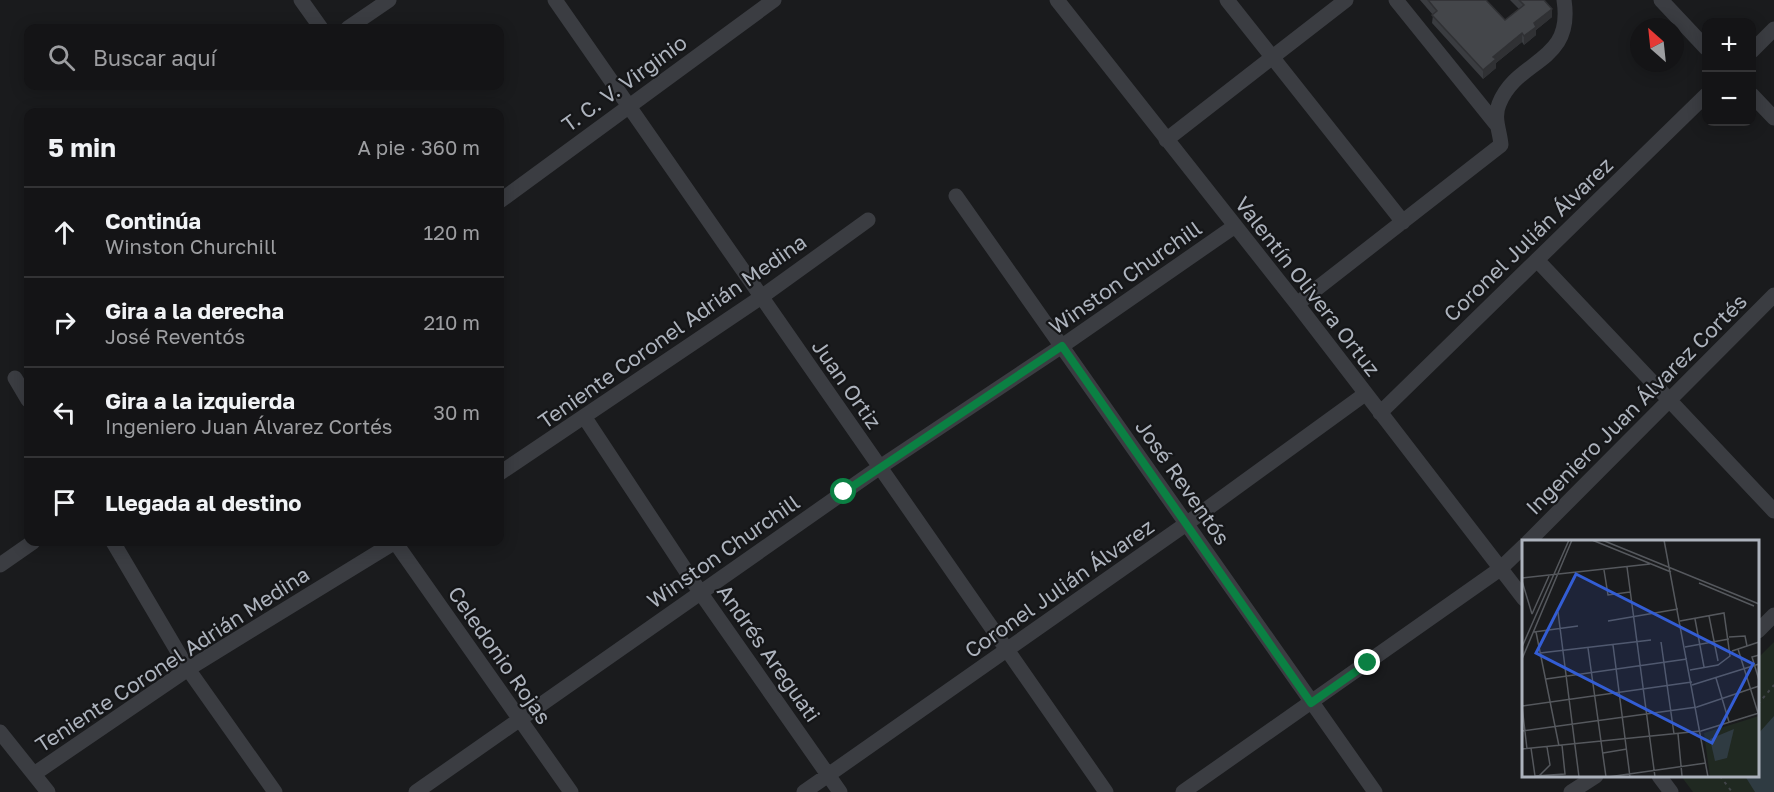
<!DOCTYPE html>
<html lang="es">
<head>
<meta charset="utf-8">
<style>
  :root { --surface:#141416; --page:#212123; --text:#f1f3f6; --muted:#9d9ea1; --line:#333335 }
  body { margin:0; font-family:"Golos Text",sans-serif; background:var(--page); color:var(--text) }
  .controls { position:absolute; right:18px; top:18px; display:grid; overflow:hidden; border-radius:12px; box-shadow:0 3px 15px #0003 }
  .controls button { width:54px; height:54px; display:grid; place-items:center; padding:0; border:0; border-bottom:2px solid var(--line); background:var(--surface); color:var(--text); font:30px sans-serif }
  .compass { position:absolute; left:1630px; top:18px; width:54px; height:54px; border-radius:50%; background:var(--surface); box-shadow:0 3px 15px #0003; rotate:333deg }
  .stop { position:absolute; width:18px; height:18px; margin:-14px; border:4px solid #0b8043; border-radius:50%; background:#fff }
  .stop.end { background:#0b8043; border-color:#fff; box-shadow:0 2px 6px #0008 }
  .list { margin:0; padding:0; list-style:none }
  h2 { display:flex; justify-content:space-between; align-items:center; height:78px; margin:0; padding:0 24px; font-size:26px }
  h2 small { font-size:20px; font-weight:400; color:var(--muted) }
  .list li { display:grid; grid-template-columns:39px 1fr auto; gap:18px; align-items:center; box-sizing:border-box; height:90px; padding:0 24px; border-top:2px solid var(--line) }
  .list b { display:block; font-size:22px; white-space:nowrap }
  .list p { margin:0; font-size:20px; white-space:nowrap; color:var(--muted) }
  .list em { font-size:20px; font-style:normal; color:var(--muted) }
  .icon { flex:none; width:33px; height:33px; fill:none; stroke:currentColor; stroke-width:2; stroke-linecap:round; stroke-linejoin:round }
  .map { position:relative; flex:none; width:1774px; height:792px; overflow:hidden }
  .search { position:absolute; background:var(--surface); box-shadow:0 3px 15px #0003; left:24px; top:24px; width:480px; height:66px; display:flex; align-items:center; gap:15px; box-sizing:border-box; padding:0 21px; border-radius:12px; color:var(--muted); font-size:22px }
  .panel { position:absolute; background:var(--surface); box-shadow:0 3px 15px #0003; left:24px; top:108px; width:480px; height:438px; border-radius:12px }
  .map>svg:first-child { display:block }
  .green { fill:#202921 }
  .water { fill:#2f3b42 }
  .lines { fill:none; stroke-linecap:round; stroke-linejoin:round }
  .path { stroke:#414449; stroke-width:2; stroke-dasharray:3 4.5; stroke-linecap:butt }
  .minor { stroke:#3b3d42; stroke-width:15 }
  .wall { fill:#3a3c40 }
  .shaded-wall { fill:#303134 }
  .building { fill:#44464a; stroke:#303134; stroke-width:1.5 }
  .route { stroke:#0b8043; stroke-width:8 }
  .labels { text-anchor:middle; dominant-baseline:central; stroke-width:4.5; stroke-linejoin:round; paint-order:stroke }
  .street-label { font-size:21px; fill:#adb3bd; stroke:#151618 }
  .inset-road { fill:none; stroke:#55585d; stroke-width:1.5 }
  .view { fill:#335dd4; fill-opacity:0.15; stroke:#335dd4; stroke-width:3 }
  .inset-edge { fill:none; stroke:#adb3bd; stroke-width:3 }
</style>
</head>
<body>
<div class="map">
<svg width="1774" height="792" viewBox="0 0 1774 792">
  <rect width="100%" height="100%" fill="#1a1b1d"/>
  <path class="green" d="M 1774,642 L 1774,792 L 1693,792 L 1681,776 L 1758,776 L 1758,658 Z"/>
  <path class="water" d="M 1774,716 L 1774,792 L 1755,792 L 1745,776 L 1758,776 L 1758,734 Z"/>
  <g class="lines">
    <path class="path" d="M 1758,704 L 1774,685
      M 1720,776 L 1732,792"/>
    <path class="minor" d="M 301,0 L 321,28
      M 555,0 L 1106,792
      M 1057,0 L 1297,304 L 1524,599
      M 1227,0 L 1403,222
      M 1396,0 L 1496,124
      M 1661,0 L 1706,48
      M 348,28 L 389,0
      M 1752,51 L 1774,29
      M 1752,95 L 1774,118
      M 1166,140 L 1346,0
      M 956,196 L 1375,792
      M 500,201 L 774,0
      M 1537,260 L 1774,511
      M 1297,304 L 1501,145 C 1500,131 1493,118 1499,104 C 1517,58 1574,64 1564,0
      M 15,378 L 28,400
      M 1380,413 L 1706,95
      M 585,418 L 700,592 L 840,792
      M 500,473 L 760,298 L 868,220
      M 113,542 L 188,669 L 275,792
      M 395,542 L 571,792
      M 1528,542 L 1774,295
      M 0,565 L 33,542
      M 1758,631 L 1774,615
      M 0,732 L 48,792
      M 34,774 L 188,669 L 395,542
      M 1659,776 L 1671,792
      M 416,792 L 880,467 L 1062,346 L 1235,226
      M 804,792 L 1186,524 L 1365,394
      M 1183,792 L 1500,569 L 1524,546
      M 1571,792 L 1596,776"/>
  </g>
  <path class="wall" d="M 1420,0 L 1486,0 L 1505,20 L 1519,9 L 1510,0 L 1544,0 L 1552,17 L 1536,30 L 1536,35 L 1524,45 L 1522,42 L 1496,63 L 1496,68 L 1483,79 L 1432,23 L 1433,15 Z"/>
  <path class="shaded-wall" d="M 1552,9 L 1552,17 L 1536,30 L 1536,35 L 1524,45 L 1524,36 L 1534,23 Z
    M 1522,33 L 1522,42 L 1496,63 L 1496,68 L 1483,79 L 1483,70 L 1493,57 Z"/>
  <path class="building" d="M 1428,0 L 1486,0 L 1505,20 L 1524,5 L 1519,0 L 1544,0 L 1552,9 L 1534,23 L 1536,27 L 1524,36 L 1522,33 L 1493,57 L 1496,59 L 1483,70 L 1432,15 L 1437,11 Z"/>
  <g class="lines">
    <path class="route" d="M 844,492 L 1062,346 L 1311,703 L 1368,663"/>
  </g>
  <g class="labels">
    <g class="street-label">
      <text transform="translate(624 83) rotate(-36)">T. C. V. Virginio</text>
      <text transform="translate(1528 239) rotate(-44)">Coronel Julián Álvarez</text>
      <text transform="translate(1125 277) rotate(-35)">Winston Churchill</text>
      <text transform="translate(1308 286) rotate(52)">Valentín Olivera Ortuz</text>
      <text transform="translate(672 331) rotate(-35)">Teniente Coronel Adrián Medina</text>
      <text transform="translate(847 384) rotate(55)">Juan Ortiz</text>
      <text transform="translate(1636 404) rotate(-45)">Ingeniero Juan Álvarez Cortés</text>
      <text transform="translate(1183 482) rotate(55)">José Reventós</text>
      <text transform="translate(723 551) rotate(-35)">Winston Churchill</text>
      <text transform="translate(1059 588) rotate(-35)">Coronel Julián Álvarez</text>
      <text transform="translate(769 653) rotate(55)">Andrés Areguati</text>
      <text transform="translate(500 655) rotate(55)">Celedonio Rojas</text>
      <text transform="translate(172 659) rotate(-33)">Teniente Coronel Adrián Medina</text>
    </g>
  </g>
  <g transform="translate(1522 540)">
    <rect width="237" height="237" fill="#1a1b1d"/>
    <path d="M 237,176 L 237,237 L 188,237 L 182,193 Z" fill="#202921"/>
    <path d="M 212,189 L 205,218 L 193,221 L 188,199 Z" fill="#2f3b42"/>
    <path class="inset-road" d="M 70,0 L 149,32M 80,0 L 237,64M 142,0 L 186,237M 105,27 L 133,237M 82,30 L 86,55 L 108,52M 0,38 L 128,24M 0,41 L 10,74M 177,43 L 232,66M 36,72 L 57,237M 10,74 L 27,36M 187,76 L 196,121M 173,79 L 182,127M 86,81 L 156,69M 158,81 L 202,73 L 208,116 L 196,125 L 168,130M 12,92 L 56,86M 14,92 L 37,206M 207,97 L 223,96 L 225,106M 139,102 L 152,194M 91,105 L 108,237M 0,107 L 47,0M 163,107 L 207,99M 66,108 L 84,237M 216,109 L 236,173M 210,111 L 237,102M 18,113 L 129,100M 237,115 L 230,117 L 237,140M 0,119 L 50,0M 194,138 L 207,182M 24,139 L 165,119M 170,145 L 237,124M 0,191 L 175,167 L 237,146M 156,194 L 160,236M 9,208 L 13,236M 0,209 L 179,191 L 237,173M 5,209 L 0,166 L 170,142M 81,213 L 105,209M 13,236 L 43,234 L 40,205M 17,236 L 28,225 L 25,207M 86,237 L 184,223"/>
    <path class="view" d="M 54,34 L 231,124 L 190,203 L 14,113 Z"/>
    <rect width="237" height="237" class="inset-edge"/>
  </g>
</svg>
<div class="controls">
<button>+</button>
<button>−</button>
</div>
<svg class="compass" viewBox="-18 -18 36 36"><path d="M0-13l5 13h-10z" fill="#e53935"/><path d="M0 13l5-13h-10z" fill="#9d9ea1"/></svg>
<div class="stop" style="left:844px;top:492px"></div>
<div class="stop end" style="left:1368px;top:663px"></div>
<div class="search"><svg class="icon" aria-label="search" viewBox="0 0 24 24"><circle cx="10" cy="10" r="6"/><path d="M15 15l6 6"/></svg>Buscar aquí</div>
<section class="panel">
<h2>5 min<small>A pie · 360 m</small></h2>
<ul class="list">
<li><svg class="icon" aria-label="ahead" viewBox="0 0 24 24"><path d="M12 20V5M6 11l6-6 6 6"/></svg><div><b>Continúa</b><p>Winston Churchill</p></div><em>120 m</em></li>
<li><svg class="icon" aria-label="right" viewBox="0 0 24 24"><path d="M7 20v-9h11M14 6l5 5-5 5"/></svg><div><b>Gira a la derecha</b><p>José Reventós</p></div><em>210 m</em></li>
<li><svg class="icon" aria-label="left" viewBox="0 0 24 24"><path d="M17 20v-9H6M10 6l-5 5 5 5"/></svg><div><b>Gira a la izquierda</b><p>Ingeniero Juan Álvarez Cortés</p></div><em>30 m</em></li>
<li><svg class="icon" aria-label="arrive" viewBox="0 0 24 24"><path d="M6 21V4h12l-3 4 3 4H6"/></svg><div><b>Llegada al destino</b></div></li>
</ul>
</section>
</div>
</body>
</html>
